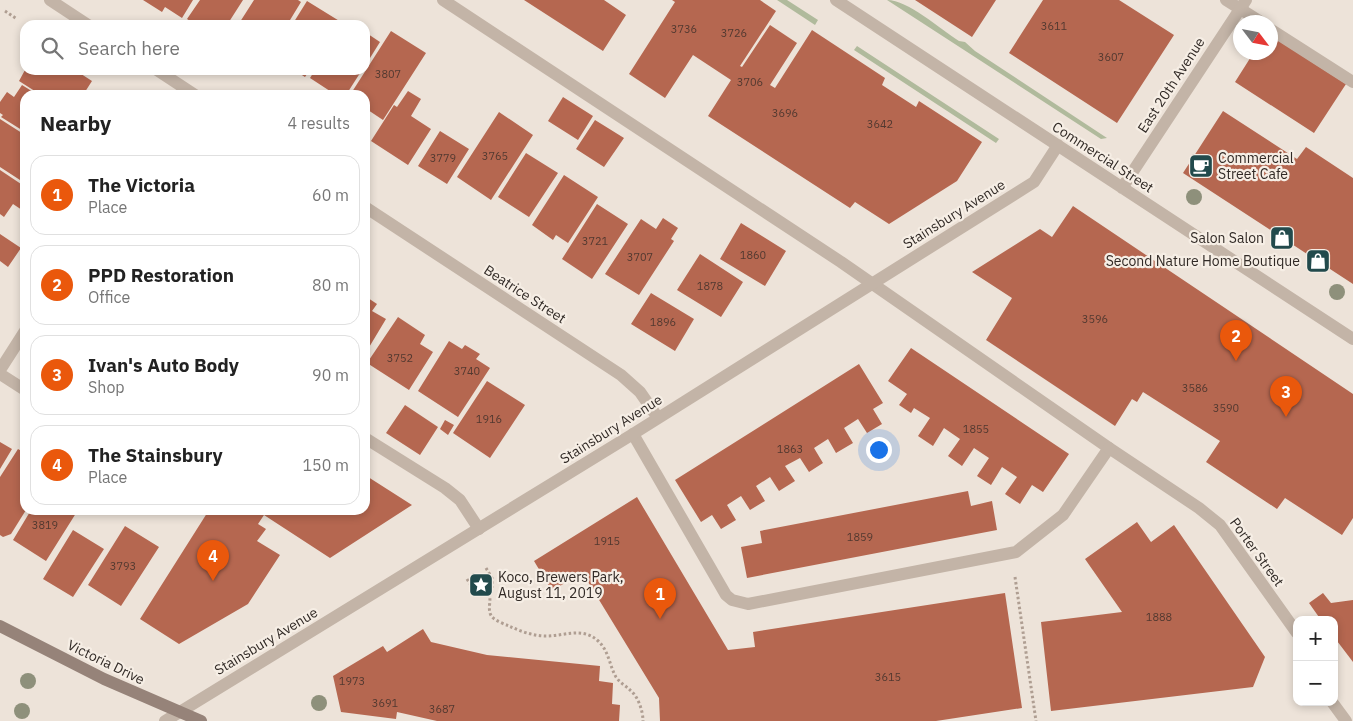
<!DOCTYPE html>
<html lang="en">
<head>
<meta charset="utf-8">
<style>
  :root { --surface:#fff; --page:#f2f2f2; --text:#222; --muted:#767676; --line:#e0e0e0; --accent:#ea580c }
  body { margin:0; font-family:"IBM Plex Sans",sans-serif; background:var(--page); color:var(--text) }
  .controls { position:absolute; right:15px; bottom:15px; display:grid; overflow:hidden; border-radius:10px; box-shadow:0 2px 8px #0003 }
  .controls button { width:45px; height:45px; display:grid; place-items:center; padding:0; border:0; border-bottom:1px solid var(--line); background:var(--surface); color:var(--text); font:25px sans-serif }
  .compass { position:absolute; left:1233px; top:15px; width:45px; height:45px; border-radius:50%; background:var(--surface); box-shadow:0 2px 8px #0003; rotate:122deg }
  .you { position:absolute; left:878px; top:449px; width:18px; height:18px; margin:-12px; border:4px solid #fff; border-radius:50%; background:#1a73e8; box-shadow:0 0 0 8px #1a73e833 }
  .badge { display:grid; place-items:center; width:32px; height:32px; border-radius:50%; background:var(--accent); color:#fff; font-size:16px; font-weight:700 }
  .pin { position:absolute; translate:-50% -41px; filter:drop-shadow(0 1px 2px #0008) }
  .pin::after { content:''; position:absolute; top:26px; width:18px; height:15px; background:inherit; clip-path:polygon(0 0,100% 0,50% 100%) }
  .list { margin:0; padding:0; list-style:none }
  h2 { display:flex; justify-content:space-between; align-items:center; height:65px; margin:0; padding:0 20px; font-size:21px }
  h2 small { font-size:16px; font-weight:400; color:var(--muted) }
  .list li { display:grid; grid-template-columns:32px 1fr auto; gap:15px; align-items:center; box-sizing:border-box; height:80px; margin:0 10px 10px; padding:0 10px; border:1px solid var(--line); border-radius:15px }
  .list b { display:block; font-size:19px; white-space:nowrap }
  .list p { margin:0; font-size:16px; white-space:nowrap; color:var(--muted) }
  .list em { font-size:16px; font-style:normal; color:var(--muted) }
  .icon { flex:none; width:28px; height:28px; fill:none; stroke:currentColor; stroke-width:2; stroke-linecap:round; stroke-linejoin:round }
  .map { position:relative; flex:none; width:1353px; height:721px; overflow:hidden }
  .search { position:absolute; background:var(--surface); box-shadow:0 2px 8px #0003; left:20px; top:20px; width:350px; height:55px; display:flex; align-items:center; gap:12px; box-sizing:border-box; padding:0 18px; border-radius:15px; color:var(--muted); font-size:19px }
  .panel { position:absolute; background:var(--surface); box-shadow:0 2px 8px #0003; left:20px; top:90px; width:350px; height:425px; border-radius:15px }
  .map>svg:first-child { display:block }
  .green { fill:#b0ba9c }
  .building { fill:#b56750 }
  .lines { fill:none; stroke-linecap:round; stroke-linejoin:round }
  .path { stroke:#af9e92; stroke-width:3; stroke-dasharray:2.5 2.5; stroke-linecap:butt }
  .lane { stroke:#c3b4a7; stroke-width:12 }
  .street { stroke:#c3b4a7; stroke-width:12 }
  .secondary { stroke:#968379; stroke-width:12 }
  .tree { fill:#8e907b }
  .labels { text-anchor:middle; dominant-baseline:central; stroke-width:4.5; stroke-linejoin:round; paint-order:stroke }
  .number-label { font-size:11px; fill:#523930 }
  .street-label { font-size:14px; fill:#312a26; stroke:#f6eee5 }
  .poi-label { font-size:14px; fill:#312a26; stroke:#f6eee5; text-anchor:start }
</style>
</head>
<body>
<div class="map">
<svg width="1353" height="721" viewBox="0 0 1353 721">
  <rect width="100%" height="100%" fill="#ede3d9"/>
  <path class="green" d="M 777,0 L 787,0 L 818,20 L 815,25 Z
    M 887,0 C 908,0 940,29 959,41 L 965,42 L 975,51 L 1107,138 L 1101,139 Z
    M 857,46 L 999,139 L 996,143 L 854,50 Z"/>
  <path class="building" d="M 143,0 L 193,0 L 182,18 L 165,7 L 162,12 Z
    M 200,0 L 243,0 L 227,25 L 196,25 L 187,19 Z
    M 254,0 L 298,0 L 301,2 L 287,25 L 238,25 Z
    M 524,0 L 604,0 L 626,15 L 603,51 Z
    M 672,0 L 760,0 L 776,11 L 740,66 L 742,67 L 770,25 L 797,43 L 770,85 L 775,88 L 812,30 L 885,78 L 882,85 L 916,107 L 919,101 L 982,142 L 957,181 L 889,224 L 855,202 L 850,208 L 708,116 L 731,80 L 693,55 L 665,98 L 629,74 L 675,2 Z
    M 915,0 L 996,0 L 972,37 Z
    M 1043,0 L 1119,0 L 1174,35 L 1117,123 L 1009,53 Z
    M 307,1 L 341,22 L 339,25 L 292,25 Z
    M 391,31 L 426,53 L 383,120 L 365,108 L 365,95 L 350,95 Z
    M 365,32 L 380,42 L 365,66 Z
    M 1270,35 L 1346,84 L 1314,133 L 1235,82 L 1254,52 L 1270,52 Z
    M 25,70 L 75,70 L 92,81 L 83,95 L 41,95 L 19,81 Z
    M 294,70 L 310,70 L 305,77 Z
    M 315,70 L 362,70 L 346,95 L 336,95 L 310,78 Z
    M 22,85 L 38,95 L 25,95 L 25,132 L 1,117 L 3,115 L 0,113 L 0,102 L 7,92 L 14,97 Z
    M 408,91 L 421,99 L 411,116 L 431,129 L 408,165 L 371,141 L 394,105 L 397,107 Z
    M 563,97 L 593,116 L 578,140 L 548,121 Z
    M 1223,111 L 1297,159 L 1306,147 L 1353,178 L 1353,284 L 1183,173 Z
    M 499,112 L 533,135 L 491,200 L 457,177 Z
    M 0,119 L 25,135 L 25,180 L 21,178 L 20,180 L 0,167 Z
    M 595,120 L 624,138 L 604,167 L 576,149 Z
    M 440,131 L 469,149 L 447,184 L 418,166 Z
    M 526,153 L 558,173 L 529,217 L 498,197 Z
    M 0,170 L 24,186 L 22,189 L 25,191 L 25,212 L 13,204 L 4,217 L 0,214 Z
    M 564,175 L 598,197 L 568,243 L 556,235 L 553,240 L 532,225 Z
    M 597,204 L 628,224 L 592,279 L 562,259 Z
    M 1073,206 L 1353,394 L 1353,518 L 1342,535 L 1285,498 L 1277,509 L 1206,462 L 1220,441 L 1143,392 L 1137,402 L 1132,399 L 1115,426 L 986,340 L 1012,298 L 972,272 L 1040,229 L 1052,237 Z
    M 663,218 L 678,228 L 671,239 L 674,241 L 639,295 L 605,274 L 641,219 L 656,229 Z
    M 741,223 L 786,251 L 765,286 L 720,259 Z
    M 0,234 L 21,248 L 8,267 L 0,261 Z
    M 700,254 L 743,282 L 721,317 L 677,290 Z
    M 651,293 L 694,319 L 675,351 L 631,324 Z
    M 365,296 L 377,304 L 372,311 L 386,319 L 365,354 Z
    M 398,317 L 425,335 L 420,344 L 433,352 L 409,390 L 367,363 Z
    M 449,341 L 462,349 L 465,345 L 480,354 L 476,359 L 490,368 L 458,417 L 418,391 Z
    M 911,348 L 1069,454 L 1043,492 L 1032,485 L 1020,504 L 1005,494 L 1017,477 L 1002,467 L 991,485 L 977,476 L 989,458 L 974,448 L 962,466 L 948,456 L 960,439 L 944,428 L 933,446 L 918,436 L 930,418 L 914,408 L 911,413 L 899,405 L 907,394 L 888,381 Z
    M 859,364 L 883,403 L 873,409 L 882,424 L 867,433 L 858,419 L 844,428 L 853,443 L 836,453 L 828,439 L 814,448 L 823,463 L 809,472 L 800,458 L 785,466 L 795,481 L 779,491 L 770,477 L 756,486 L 765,501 L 750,510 L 741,496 L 727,505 L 736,520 L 721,529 L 712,515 L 701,522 L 675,480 Z
    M 487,381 L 525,405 L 490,458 L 453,433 Z
    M 405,405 L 438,427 L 420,455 L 386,433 Z
    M 445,420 L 454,425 L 448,435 L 440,429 Z
    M 0,442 L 12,449 L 0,469 Z
    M 18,449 L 25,453 L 26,510 L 11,534 L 3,537 L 0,535 L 0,477 Z
    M 365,475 L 412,505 L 330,558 L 264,515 L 258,524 L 266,529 L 257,541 L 280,555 L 248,604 L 179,644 L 140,619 L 209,510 L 365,510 Z
    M 968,491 L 971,506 L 992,501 L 997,530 L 747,578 L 741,547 L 762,543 L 760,531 Z
    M 637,497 L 728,650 L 755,647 L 753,632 L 1005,593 L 1022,708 L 936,721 L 660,721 L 659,698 L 582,572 L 552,591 L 534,561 Z
    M 31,510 L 78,510 L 46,561 L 13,540 Z
    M 1137,522 L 1151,542 L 1174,525 L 1265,657 L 1253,687 L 1051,711 L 1041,622 L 1122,612 L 1085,559 Z
    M 125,526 L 159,547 L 121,606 L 88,585 Z
    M 73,530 L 104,549 L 73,597 L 43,579 Z
    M 1323,593 L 1331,603 L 1353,600 L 1353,662 L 1334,637 L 1334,620 L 1321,620 L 1309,603 Z
    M 423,629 L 431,642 L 487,655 L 600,666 L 599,681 L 613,683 L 612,704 L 620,705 L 619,721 L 437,721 L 397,712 L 396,719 L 341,712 L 333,676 L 383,646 L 387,652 Z"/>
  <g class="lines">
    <path class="path" d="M 5,11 L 17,19
      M 486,568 L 492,578 L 492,587 L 488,591
      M 1015,577 L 1036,721
      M 467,579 L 473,588 L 482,593 L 488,591 C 493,599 486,609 492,617 C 496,621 504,624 509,626 C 520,631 533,636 546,636 C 564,636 582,627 597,640 C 609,650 609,665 616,677 C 620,683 626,686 630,690 C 638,696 643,711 643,721"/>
    <path class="lane" d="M 443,0 L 841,262 L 1109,448 L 1063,515 L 1016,552 L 748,604 L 732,600 L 726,595 L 633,434
      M 1226,0 L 1261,22
      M 1270,29 L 1353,82
      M 0,370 L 25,331
      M 0,374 L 25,390
      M 365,438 L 445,488 L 460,500 L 479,529"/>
    <path class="street" d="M 50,0 L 88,25
      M 836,0 L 1353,339
      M 157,70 L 195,95
      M 1122,188 L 1246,0
      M 365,207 L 621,375 L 640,392 L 658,418
      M 1109,448 L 1199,508 L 1220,525 L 1297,633
      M 1332,702 L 1346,721
      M 165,721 L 633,434 L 1034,182 L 1058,145"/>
    <path class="secondary" d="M 0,626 L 104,679 L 201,721"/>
  </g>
  <g class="tree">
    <circle cx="1194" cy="197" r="8"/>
    <circle cx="1337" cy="292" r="8"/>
    <circle cx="28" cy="681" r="8"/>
    <circle cx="319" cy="703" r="8"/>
    <circle cx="22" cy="711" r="8"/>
  </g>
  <defs>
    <symbol id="cafe-square" viewBox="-11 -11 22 22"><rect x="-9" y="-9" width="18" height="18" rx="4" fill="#224a4c" stroke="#f6eee5"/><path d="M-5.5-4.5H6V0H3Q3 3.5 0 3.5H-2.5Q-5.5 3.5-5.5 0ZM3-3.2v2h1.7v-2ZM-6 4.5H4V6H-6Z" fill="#fff"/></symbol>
    <symbol id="shop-square" viewBox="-11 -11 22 22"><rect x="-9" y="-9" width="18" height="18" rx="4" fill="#224a4c" stroke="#f6eee5"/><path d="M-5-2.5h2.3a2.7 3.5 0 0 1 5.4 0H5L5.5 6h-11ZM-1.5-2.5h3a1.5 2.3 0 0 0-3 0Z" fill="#fff"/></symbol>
    <symbol id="sight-square" viewBox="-11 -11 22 22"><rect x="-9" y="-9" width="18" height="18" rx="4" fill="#224a4c" stroke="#f6eee5"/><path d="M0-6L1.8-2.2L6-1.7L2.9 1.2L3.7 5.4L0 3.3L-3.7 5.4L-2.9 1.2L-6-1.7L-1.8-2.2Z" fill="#fff"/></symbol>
  </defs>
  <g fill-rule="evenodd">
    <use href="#cafe-square" x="1187" y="152" width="28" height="28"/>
    <use href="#shop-square" x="1268" y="224" width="28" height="28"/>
    <use href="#shop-square" x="1304" y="247" width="28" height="28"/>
    <use href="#sight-square" x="467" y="571" width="28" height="28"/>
  </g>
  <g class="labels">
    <g class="number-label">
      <text x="1054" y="26">3611</text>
      <text x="684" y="29">3736</text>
      <text x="734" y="33">3726</text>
      <text x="1111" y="57">3607</text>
      <text x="388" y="74">3807</text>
      <text x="750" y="82">3706</text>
      <text x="785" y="113">3696</text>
      <text x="880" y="124">3642</text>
      <text x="495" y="156">3765</text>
      <text x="443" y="158">3779</text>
      <text x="595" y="241">3721</text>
      <text x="753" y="255">1860</text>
      <text x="640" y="257">3707</text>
      <text x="710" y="286">1878</text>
      <text x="1095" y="319">3596</text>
      <text x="663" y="322">1896</text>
      <text x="400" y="358">3752</text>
      <text x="467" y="371">3740</text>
      <text x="1195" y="388">3586</text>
      <text x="1226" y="408">3590</text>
      <text x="489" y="419">1916</text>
      <text x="976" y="429">1855</text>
      <text x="790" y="449">1863</text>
      <text x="45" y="525">3819</text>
      <text x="860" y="537">1859</text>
      <text x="607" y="541">1915</text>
      <text x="123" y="566">3793</text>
      <text x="1159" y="617">1888</text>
      <text x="888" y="677">3615</text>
      <text x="352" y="681">1973</text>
      <text x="385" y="703">3691</text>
      <text x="442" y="709">3687</text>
    </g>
    <g class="street-label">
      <text transform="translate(1171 85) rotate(-57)">East 20th Avenue</text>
      <text transform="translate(1103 157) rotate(33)">Commercial Street</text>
      <text transform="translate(954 214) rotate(-32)">Stainsbury Avenue</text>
      <text transform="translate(525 294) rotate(33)">Beatrice Street</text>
      <text transform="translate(611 429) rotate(-32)">Stainsbury Avenue</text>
      <text transform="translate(1257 552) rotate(54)">Porter Street</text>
      <text transform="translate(266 641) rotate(-31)">Stainsbury Avenue</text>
      <text transform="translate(106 662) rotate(26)">Victoria Drive</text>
    </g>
    <g class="poi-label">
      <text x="1218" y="158">Commercial<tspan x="1218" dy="16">Street Cafe</tspan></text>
      <text x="1264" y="238" text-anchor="end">Salon Salon</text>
      <text x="1300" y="261" text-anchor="end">Second Nature Home Boutique</text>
      <text x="498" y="577">Koco, Brewers Park,<tspan x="498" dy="16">August 11, 2019</tspan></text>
    </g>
  </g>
</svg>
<div class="controls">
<button>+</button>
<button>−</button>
</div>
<svg class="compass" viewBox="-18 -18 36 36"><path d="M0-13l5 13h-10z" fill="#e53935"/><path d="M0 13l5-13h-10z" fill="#767676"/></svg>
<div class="you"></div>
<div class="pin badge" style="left:660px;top:619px">1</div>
<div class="pin badge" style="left:1236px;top:361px">2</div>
<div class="pin badge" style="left:1286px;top:417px">3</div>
<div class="pin badge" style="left:213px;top:581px">4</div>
<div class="search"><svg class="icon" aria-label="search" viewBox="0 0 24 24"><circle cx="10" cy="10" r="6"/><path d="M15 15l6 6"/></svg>Search here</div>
<section class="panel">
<h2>Nearby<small>4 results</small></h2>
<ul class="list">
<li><span class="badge">1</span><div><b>The Victoria</b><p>Place</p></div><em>60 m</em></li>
<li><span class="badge">2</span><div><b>PPD Restoration</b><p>Office</p></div><em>80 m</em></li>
<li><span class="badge">3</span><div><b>Ivan's Auto Body</b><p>Shop</p></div><em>90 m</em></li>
<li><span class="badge">4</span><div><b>The Stainsbury</b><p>Place</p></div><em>150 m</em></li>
</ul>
</section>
</div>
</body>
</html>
